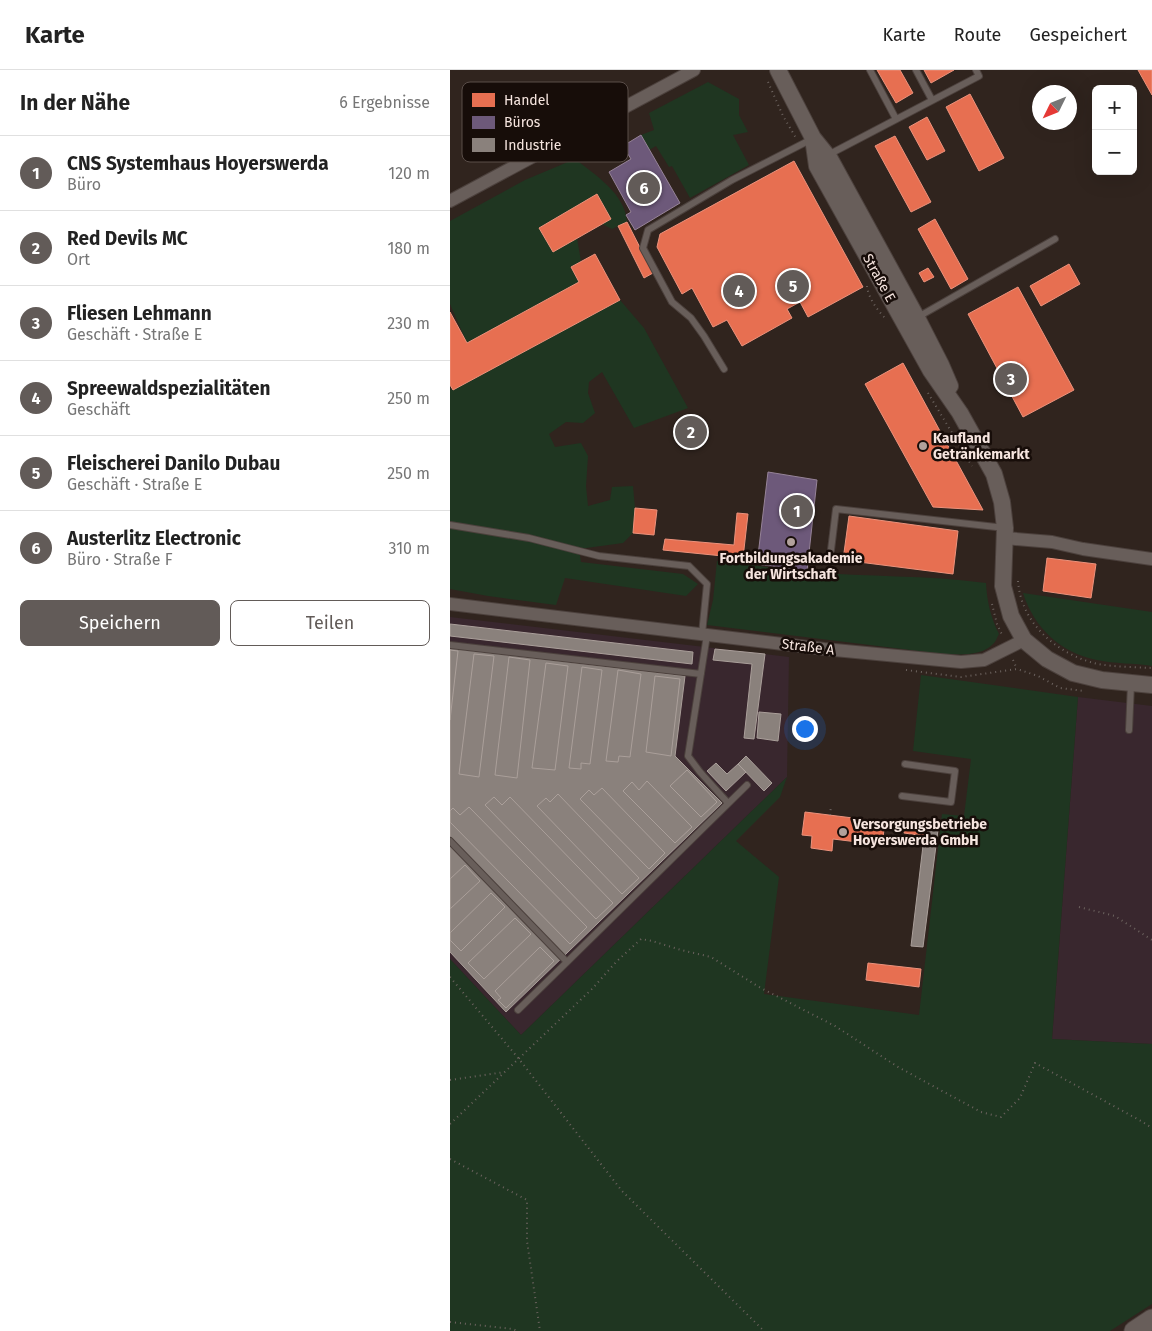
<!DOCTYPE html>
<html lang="de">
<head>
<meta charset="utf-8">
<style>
  :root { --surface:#fff; --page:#f2f2f2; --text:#222; --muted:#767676; --line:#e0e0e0; --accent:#625b58 }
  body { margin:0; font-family:"Fira Sans",sans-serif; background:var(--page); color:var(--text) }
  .controls { position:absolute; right:15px; top:15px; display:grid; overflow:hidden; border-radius:8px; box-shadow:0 5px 20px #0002 }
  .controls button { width:45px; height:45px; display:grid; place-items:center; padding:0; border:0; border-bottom:1px solid var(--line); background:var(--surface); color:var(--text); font:25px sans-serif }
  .compass { position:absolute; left:582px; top:15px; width:45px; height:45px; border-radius:50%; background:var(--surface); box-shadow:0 5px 20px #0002; rotate:227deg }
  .you { position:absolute; left:354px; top:658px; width:18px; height:18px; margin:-12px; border:4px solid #fff; border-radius:50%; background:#1a73e8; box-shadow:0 0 0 8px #1a73e833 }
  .badge { display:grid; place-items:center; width:32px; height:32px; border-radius:50%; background:var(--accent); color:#fff; font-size:16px; font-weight:700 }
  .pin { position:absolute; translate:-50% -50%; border:2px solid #fff; box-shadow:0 1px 5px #0006 }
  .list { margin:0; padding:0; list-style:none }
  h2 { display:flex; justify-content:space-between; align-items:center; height:65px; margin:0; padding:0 20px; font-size:21px }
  h2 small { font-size:16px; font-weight:400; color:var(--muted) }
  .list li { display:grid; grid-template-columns:32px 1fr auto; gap:15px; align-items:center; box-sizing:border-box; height:75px; padding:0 20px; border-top:1px solid var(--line) }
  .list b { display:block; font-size:19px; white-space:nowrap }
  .list p { margin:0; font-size:16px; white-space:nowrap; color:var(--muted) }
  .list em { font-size:16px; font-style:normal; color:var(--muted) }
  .actions { display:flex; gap:10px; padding:15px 20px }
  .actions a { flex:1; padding:11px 0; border:1px solid var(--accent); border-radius:8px; text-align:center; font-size:18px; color:var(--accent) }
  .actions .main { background:var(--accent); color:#fff }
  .map { position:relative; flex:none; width:702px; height:1261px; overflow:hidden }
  header { display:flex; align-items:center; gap:30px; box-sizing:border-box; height:70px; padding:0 25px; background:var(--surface); border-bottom:1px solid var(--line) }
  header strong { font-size:24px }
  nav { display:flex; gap:28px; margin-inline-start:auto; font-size:18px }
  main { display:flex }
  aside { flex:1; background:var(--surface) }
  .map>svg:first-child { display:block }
  .industrial { fill:#39272e }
  .green { fill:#1f3621 }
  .shops { fill:#e76f51; stroke:#ec927c }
  .offices { fill:#6d597a; stroke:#968398 }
  .industry { fill:#8a817c; stroke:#aa9f9a }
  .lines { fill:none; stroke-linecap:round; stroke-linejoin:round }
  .service-casing { stroke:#4c413d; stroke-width:8 }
  .minor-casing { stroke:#4c413d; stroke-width:14 }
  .tertiary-casing { stroke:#4c413d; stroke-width:18 }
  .secondary-casing { stroke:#4c413d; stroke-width:21 }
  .path { stroke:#6c635f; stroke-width:2; stroke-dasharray:1 4; stroke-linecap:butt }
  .service { stroke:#685e5a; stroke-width:6 }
  .minor { stroke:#685e5a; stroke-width:12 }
  .tertiary { stroke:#685e5a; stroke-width:16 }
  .secondary { stroke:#685e5a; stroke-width:19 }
  .poi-dot { fill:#b1a19b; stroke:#170d09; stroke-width:2 }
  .labels { text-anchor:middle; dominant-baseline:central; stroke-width:5; stroke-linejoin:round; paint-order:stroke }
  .street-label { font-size:14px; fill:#f6e5df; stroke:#170d09 }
  .poi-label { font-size:14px; font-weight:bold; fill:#f6e5df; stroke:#170d09; text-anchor:start }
  .key { fill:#170d09; stroke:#5a4e49; stroke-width:1 }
  .key-label { font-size:14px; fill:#f6e5df }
</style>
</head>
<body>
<header>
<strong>Karte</strong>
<nav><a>Karte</a><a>Route</a><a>Gespeichert</a></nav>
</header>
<main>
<aside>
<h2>In der Nähe<small>6 Ergebnisse</small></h2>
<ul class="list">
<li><span class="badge">1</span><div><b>CNS Systemhaus Hoyerswerda</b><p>Büro</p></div><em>120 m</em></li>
<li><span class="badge">2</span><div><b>Red Devils MC</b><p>Ort</p></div><em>180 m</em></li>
<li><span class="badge">3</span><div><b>Fliesen Lehmann</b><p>Geschäft · Straße E</p></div><em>230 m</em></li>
<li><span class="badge">4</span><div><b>Spreewaldspezialitäten</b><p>Geschäft</p></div><em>250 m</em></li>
<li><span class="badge">5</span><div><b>Fleischerei Danilo Dubau</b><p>Geschäft · Straße E</p></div><em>250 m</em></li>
<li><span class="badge">6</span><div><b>Austerlitz Electronic</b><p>Büro · Straße F</p></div><em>310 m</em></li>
</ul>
<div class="actions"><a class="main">Speichern</a><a>Teilen</a></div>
</aside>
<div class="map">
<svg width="702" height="1261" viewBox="0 0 702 1261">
  <rect width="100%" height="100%" fill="#30241e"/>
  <path class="industrial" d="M 0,547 L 339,587 L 337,707 L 71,965 L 0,889 Z
    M 628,627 L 702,636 L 702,974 L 602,969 Z"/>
  <path class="green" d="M 258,12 L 289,29 L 289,45 L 298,62 L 283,65 L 299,95 L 240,128 L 222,96 L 219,97 L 206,76 L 199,80 L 191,65 L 204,60 L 199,43 Z
    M 125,89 C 145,105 175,123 177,152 L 162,159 L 152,154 L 127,168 L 131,191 L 121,197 L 129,212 L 17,273 L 0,234 L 0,151 L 75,110 Z
    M 170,230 L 194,258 L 238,338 L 184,358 L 152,302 L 139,312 L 138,323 L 145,343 L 133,353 L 116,352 L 99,364 L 105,377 L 131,373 L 138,386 L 136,416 L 138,436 L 160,430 L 162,417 L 183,416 L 185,438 L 183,463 L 173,473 L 129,479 L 131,492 L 233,504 L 248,514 L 236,526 L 115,508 L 106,535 L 38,526 L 0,519 L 0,320 Z
    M 267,491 C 298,494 328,499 358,502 C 417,507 477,505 536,513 C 537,532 541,548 549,564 C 547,567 546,572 543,574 C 530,589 495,584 477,582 L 257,555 L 263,530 Z
    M 573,523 L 702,542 L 702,596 C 684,593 665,594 647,590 C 611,583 584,558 573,523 Z
    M 471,605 L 628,627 L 602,969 L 702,974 L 702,1234 L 660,1261 L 0,1261 L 0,889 L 71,965 L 337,707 L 330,727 L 286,771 L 329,807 L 314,924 L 469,945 L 492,744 L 514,746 L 521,689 L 463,681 Z"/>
  <path class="shops" d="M 427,0 L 450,0 L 463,23 L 446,33 Z
    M 474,0 L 504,0 L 481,13 Z
    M 688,0 L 702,0 L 702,25 Z
    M 520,24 L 554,88 L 529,101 L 496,37 Z
    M 477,47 L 495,81 L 477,90 L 459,57 Z
    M 445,66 L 481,132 L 461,142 L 425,76 Z
    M 344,91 L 413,217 L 358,247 L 350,232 L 337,239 L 342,248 L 292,276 L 277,250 L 263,257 L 242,218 L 232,224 L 207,177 L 210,164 Z
    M 147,124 L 161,149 L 103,182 L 89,158 Z
    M 485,149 L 518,209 L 501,219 L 468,159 Z
    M 177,152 L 203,203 L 194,208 L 168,156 Z
    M 145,184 L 170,230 L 3,320 L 0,315 L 0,242 L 17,273 L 129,212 L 121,197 Z
    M 619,194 L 630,214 L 591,236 L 580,216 Z
    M 478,198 L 484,207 L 474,212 L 469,203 Z
    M 568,217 L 624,320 L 573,347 L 518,244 Z
    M 453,293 L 533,440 L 483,437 L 415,314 Z
    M 243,350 L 253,368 L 235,368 L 229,357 Z
    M 185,438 L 207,440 L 204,465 L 183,463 Z
    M 287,443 L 298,444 L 293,488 L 213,480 L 215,469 L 284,475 Z
    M 399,446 L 508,461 L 503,504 L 393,490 Z
    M 597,488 L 646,494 L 641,528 L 593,521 Z
    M 355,742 L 435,752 L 432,775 L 383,769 L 382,781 L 361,778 L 362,766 L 352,765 Z
    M 455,756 L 475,759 L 475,766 L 454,763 Z
    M 418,893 L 471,899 L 469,917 L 416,910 Z"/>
  <path class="offices" d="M 191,65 L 230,133 L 185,160 L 176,145 L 181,142 L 159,102 L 181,89 L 173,76 Z
    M 318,402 L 367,410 L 357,501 L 307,494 Z"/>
  <path class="industry" d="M 0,554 L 243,582 L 242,594 L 0,566 Z
    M 0,578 L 235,606 L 225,686 L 272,733 L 56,942 L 0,882 Z
    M 265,579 L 315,584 L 304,669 L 294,668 L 302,594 L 263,590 Z
    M 0,580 L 8,581 L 0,650 Z
    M 24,584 L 44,586 L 29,707 L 9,704 Z
    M 59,587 L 80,590 L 67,708 L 45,705 Z
    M 96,593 L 118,596 L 105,700 L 82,698 Z
    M 132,597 L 152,600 L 140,694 L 131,693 L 131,699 L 119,698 Z
    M 168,600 L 191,604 L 180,687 L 169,686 L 168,692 L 156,691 Z
    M 205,606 L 230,609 L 221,686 L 196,682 Z
    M 309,642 L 331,644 L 328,671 L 307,668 Z
    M 296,686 L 322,713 L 314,721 L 288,694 Z
    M 266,693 L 277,704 L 288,694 L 296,702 L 276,721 L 257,701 Z
    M 237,700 L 267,732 L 251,747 L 220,716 Z
    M 197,711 L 242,757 L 225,773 L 173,721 L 182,712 L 189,720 Z
    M 152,718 L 215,783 L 199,799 L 130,729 L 139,720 L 144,725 Z
    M 108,724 L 189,808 L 172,824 L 87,736 L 96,728 L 100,732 Z
    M 44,727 L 52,735 L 60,727 L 163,833 L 146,849 L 35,735 Z
    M 19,737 L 137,857 L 120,874 L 0,752 L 0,741 L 3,738 L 10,745 Z
    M 475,759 L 488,760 L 473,877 L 461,876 Z
    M 15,795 L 30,811 L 0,839 L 0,809 Z
    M 41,823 L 55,837 L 11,881 L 0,870 L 0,863 Z
    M 65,848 L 81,864 L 34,909 L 18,893 Z
    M 90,877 L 104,891 L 56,938 L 48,930 L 51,928 L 45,921 Z"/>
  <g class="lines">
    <defs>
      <path id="service" d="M 420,0 L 446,49
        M 466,0 L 482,30
        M 378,85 L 529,6 L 526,0
        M 468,247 L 605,169
        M 274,299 L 254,266 L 241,248 L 222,232 L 193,178 L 198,160 L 282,110 L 362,69
        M 0,455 L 79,468 L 149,486 L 239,496 L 257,514 L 252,564
        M 381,480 L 386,439 L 555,458
        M 257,565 L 238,686 L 250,702 L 278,733
        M 0,575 L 251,604
        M 679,660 L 681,614
        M 452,726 L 501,732 L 505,701 L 455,694
        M 0,771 L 117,892 L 297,715
        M 68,940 L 117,892"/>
      <path id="minor" d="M 0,131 L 244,0
        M 555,468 L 602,472 L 633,479 L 702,489
        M 0,534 L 374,579 L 511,592 L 534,590 L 574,570"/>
      <path id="tertiary" d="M 328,0 L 363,68 L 380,89 L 467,248 L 491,295 L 500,316
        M 363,68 L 367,96 L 481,301 L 510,343 L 544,404 L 552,432 L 555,458 L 553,516 L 561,546 L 574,570 L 597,589 L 623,603 L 652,610 L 702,615"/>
      <path id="secondary" d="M 684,1261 L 702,1249"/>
    </defs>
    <use href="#service" class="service-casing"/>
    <use href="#minor" class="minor-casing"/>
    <use href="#tertiary" class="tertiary-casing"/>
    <use href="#secondary" class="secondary-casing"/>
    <path class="path" d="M 318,12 L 333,46 L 346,68
      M 417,216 C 418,227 427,240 435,248
      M 478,323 L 522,396
      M 568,511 C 571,554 608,585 648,594 C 665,597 685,597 702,598
      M 542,534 L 547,554 L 553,567
      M 563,590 L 567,599
      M 456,600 L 511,607 L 567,599 L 588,606 L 610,618 L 634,621
      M 380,745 L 381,736
      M 434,759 L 448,761
      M 629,837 L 665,846 L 702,870
      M 0,907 L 69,989 L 172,1121 L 314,1261
      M 0,1010 L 55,1002
      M 0,1054 L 143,918 L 166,892 L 191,869 L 202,871 L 231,880 L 261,887 L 309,917 L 385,956 L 448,997 L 531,1042 L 551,1047 L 570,1028 L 585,993 L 691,1051 L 702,1058
      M 0,1089 L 77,1130 L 77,1171 L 90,1261
      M 0,1252 L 63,1259 L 67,1261"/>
    <use href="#service" class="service"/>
    <use href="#minor" class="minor"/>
    <use href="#tertiary" class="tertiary"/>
    <use href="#secondary" class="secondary"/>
  </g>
  <g class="poi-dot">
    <circle cx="473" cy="376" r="5"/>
    <circle cx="341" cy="472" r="5"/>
    <circle cx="393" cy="762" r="5"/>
  </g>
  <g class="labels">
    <g class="street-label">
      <text transform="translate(429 208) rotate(61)">Straße E</text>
      <text transform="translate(358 577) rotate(7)">Straße A</text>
    </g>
    <g class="poi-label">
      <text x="483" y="368">Kaufland<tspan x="483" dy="16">Getränkemarkt</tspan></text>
      <text x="341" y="488" text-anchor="middle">Fortbildungsakademie<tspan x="341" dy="16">der Wirtschaft</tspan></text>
      <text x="403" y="754">Versorgungsbetriebe<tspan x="403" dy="16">Hoyerswerda GmbH</tspan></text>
    </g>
  </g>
  <rect x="12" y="12" width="166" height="80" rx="8" class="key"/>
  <rect x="22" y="23" width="23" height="14" fill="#e76f51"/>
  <rect x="22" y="46" width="23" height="13" fill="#6d597a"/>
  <rect x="22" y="68" width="23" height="14" fill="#8a817c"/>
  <g class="key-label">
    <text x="54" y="35">Handel</text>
    <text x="54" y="57">Büros</text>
    <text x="54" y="80">Industrie</text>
  </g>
</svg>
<div class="controls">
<button>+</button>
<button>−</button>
</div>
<svg class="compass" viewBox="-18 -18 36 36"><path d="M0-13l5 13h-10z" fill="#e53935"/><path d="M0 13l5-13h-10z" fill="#767676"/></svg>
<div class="you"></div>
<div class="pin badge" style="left:347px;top:441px">1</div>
<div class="pin badge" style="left:241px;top:362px">2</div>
<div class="pin badge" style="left:561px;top:309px">3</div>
<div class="pin badge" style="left:289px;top:221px">4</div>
<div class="pin badge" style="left:343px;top:216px">5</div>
<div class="pin badge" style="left:194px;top:118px">6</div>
</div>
</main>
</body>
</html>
